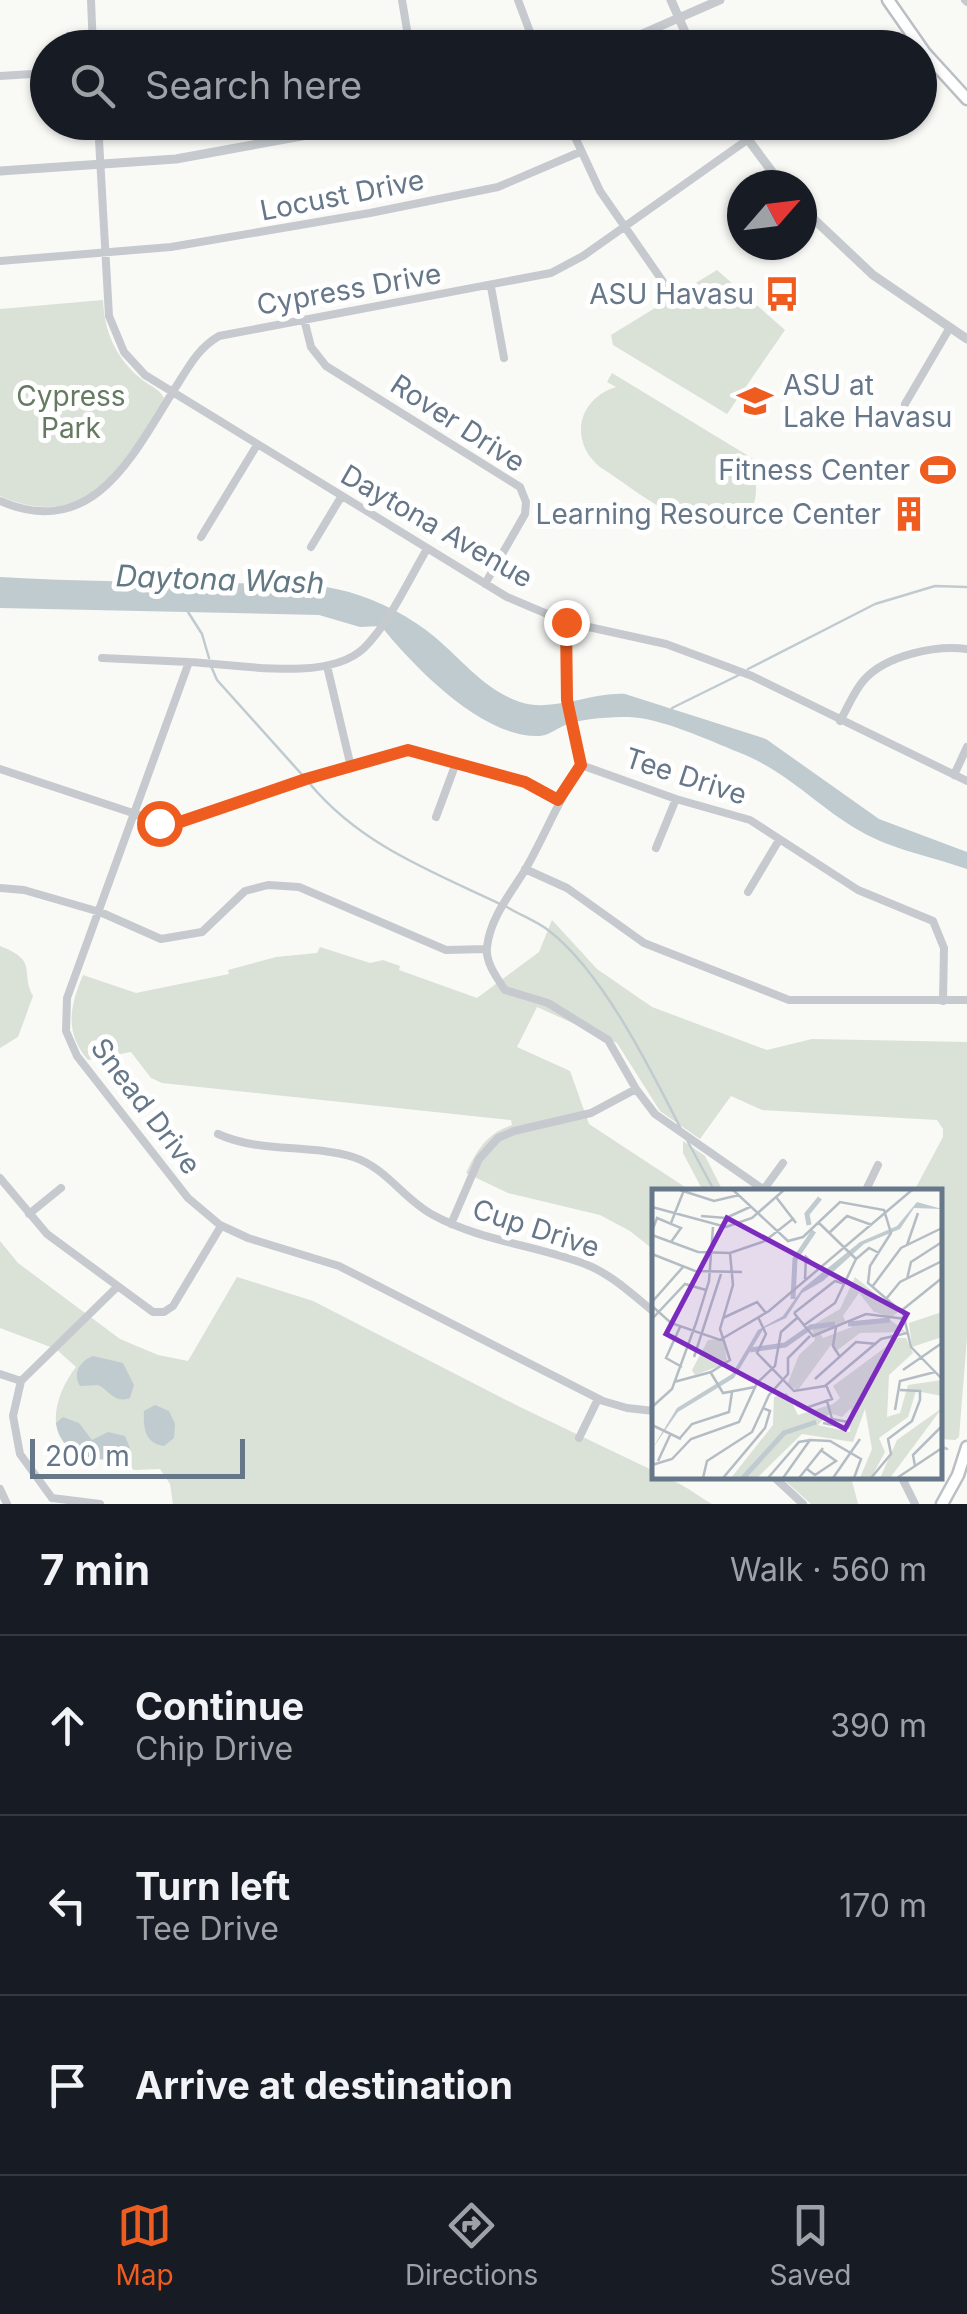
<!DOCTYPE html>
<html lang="en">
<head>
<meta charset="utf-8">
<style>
  :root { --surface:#171b24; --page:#242831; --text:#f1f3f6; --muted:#9ea1a6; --line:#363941; --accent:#ef5c20 }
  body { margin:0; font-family:Inter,sans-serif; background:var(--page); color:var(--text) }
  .compass { position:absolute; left:727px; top:170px; width:90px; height:90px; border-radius:50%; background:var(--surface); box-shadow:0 2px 8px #0004; rotate:62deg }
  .scale { position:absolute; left:30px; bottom:25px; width:215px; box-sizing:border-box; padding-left:10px; border:5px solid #667789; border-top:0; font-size:28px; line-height:35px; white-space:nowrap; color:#667789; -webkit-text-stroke:8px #fff; paint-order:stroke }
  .stop { position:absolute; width:30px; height:30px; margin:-22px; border:8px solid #ef5c20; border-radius:50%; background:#fff }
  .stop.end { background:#ef5c20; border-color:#fff; box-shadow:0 2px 10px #0008 }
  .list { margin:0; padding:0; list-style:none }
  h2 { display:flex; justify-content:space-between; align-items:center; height:130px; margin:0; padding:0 40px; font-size:42px }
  h2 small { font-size:32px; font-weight:400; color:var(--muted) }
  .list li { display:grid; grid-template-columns:65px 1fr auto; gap:30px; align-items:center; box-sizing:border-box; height:180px; padding:0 40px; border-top:2px solid var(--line) }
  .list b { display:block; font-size:38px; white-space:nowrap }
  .list p { margin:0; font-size:32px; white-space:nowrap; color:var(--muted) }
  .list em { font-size:32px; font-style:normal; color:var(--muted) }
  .icon { flex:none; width:55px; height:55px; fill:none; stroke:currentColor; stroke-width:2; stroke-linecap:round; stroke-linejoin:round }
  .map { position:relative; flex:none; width:967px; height:1504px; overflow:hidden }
  .search { position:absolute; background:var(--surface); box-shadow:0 2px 8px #0004; left:30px; right:30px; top:30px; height:110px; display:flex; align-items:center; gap:25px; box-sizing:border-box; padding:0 35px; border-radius:55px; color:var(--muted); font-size:38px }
  .sheet { height:670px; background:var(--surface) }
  nav { display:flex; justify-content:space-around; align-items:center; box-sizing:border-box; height:140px; border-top:2px solid var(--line); background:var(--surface); font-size:28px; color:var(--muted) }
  nav a { display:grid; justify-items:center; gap:5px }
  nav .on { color:var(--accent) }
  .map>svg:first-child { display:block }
  .green { fill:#dae1d7 }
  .water { fill:#c0cbd0 }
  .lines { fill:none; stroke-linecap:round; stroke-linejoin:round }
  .stream { stroke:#c0cbd0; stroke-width:2.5 }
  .secondary-casing { stroke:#babfc4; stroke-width:15 }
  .minor { stroke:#c6cace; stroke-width:8 }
  .tertiary { stroke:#c6cace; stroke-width:9 }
  .secondary { stroke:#fff; stroke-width:10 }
  .route { stroke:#ef5c20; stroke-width:12 }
  .labels { text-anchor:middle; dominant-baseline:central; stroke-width:10; stroke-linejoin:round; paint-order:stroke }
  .street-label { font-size:28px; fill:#667789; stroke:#fff }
  .poi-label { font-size:28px; fill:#667789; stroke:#fff; text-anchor:end }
  .park-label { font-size:28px; fill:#657a61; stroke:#fff }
  .water-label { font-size:30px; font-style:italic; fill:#627984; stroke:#fff }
  .inset-river { fill:none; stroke:#c0cbd0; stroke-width:5 }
  .inset-road { fill:none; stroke:#b5bdc4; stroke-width:2.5 }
  .view { fill:#7b2cbf; fill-opacity:0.15; stroke:#7b2cbf; stroke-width:5 }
  .inset-edge { fill:none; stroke:#667789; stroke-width:5 }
</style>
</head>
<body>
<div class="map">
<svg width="967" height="1504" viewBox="0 0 967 1504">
  <rect width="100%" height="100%" fill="#f9f9f6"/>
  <path class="green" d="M 717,270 L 785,330 L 727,414 L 613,345 L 611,335 Z
    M 103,300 C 104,331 116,358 140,378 C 149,386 159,388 164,398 C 125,463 90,535 0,496 L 0,309 Z
    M 612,373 L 760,463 C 752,476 760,493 752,508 C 720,562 635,489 600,467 C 569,442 577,399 616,387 L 607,382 Z
    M 552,920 L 597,969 L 652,1007 L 767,1050 L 812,1039 L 967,1042 L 967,1338 L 959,1437 L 955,1440 L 940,1439 L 940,1192 L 914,1191 L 943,1137 L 943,1129 L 937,1120 L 762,1110 L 731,1096 L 700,1139 L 660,1111 L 617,1043 L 537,1007 L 517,1047 L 570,1071 L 589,1124 L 691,1191 L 654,1192 L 654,1250 L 630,1231 L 600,1215 L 508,1193 L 466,1173 C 477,1150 487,1133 512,1125 L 511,1120 L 162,1083 L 151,1078 L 131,1052 L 88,1060 C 64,1032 70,1006 83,975 L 136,993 L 229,974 L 228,970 L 276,957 L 317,953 L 320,947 L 370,963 L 383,960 L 400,966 L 399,970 L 477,998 L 539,952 Z
    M 0,946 C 39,961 20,971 33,996 L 18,1037 L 0,1048 Z
    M 683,1141 L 705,1156 L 723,1191 L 703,1191 L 683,1153 Z
    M 0,1241 L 18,1263 L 120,1339 L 158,1355 L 188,1361 L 237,1277 L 313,1301 L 520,1407 L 654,1471 L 654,1476 C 676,1477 694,1494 712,1504 L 173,1504 L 170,1484 L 160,1469 L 134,1470 C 122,1455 98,1462 81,1455 C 40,1438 57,1391 76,1367 L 56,1349 L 0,1328 Z
    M 781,1477 L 851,1477 L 858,1504 L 811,1504 Z"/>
  <path class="water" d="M 0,577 C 76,582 152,581 228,583 C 268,584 311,581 349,592 C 380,601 411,617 436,638 C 463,661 485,690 520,702 C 553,713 591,692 625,694 L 766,739 L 879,819 L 967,852 L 967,869 C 930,856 893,850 860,831 C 815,805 789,772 738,752 C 708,740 661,718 629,717 C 611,717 585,718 568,724 C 559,727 550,735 540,736 C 483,739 413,666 381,626 L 360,627 L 319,615 L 0,608 Z
    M 93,1356 L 123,1363 L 134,1385 L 130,1398 C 114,1404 109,1390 98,1385 L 80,1386 C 72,1373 80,1361 93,1356 Z
    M 155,1405 L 169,1411 L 175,1424 L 174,1438 L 164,1446 C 145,1443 143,1428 144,1411 Z
    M 63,1417 L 79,1423 L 92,1440 L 108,1432 L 125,1436 L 130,1448 L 124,1462 C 95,1459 62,1458 56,1423 Z"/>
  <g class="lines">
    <path class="stream" d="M 188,612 L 202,634 L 209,658
      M 211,666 L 217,680 L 305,778
      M 748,669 L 875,604 L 935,586 L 967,587
      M 672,708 L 741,674
      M 310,784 C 361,845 431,871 500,904
      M 507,907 C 520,915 536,921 548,930 C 602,971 650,1068 681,1129
      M 687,1140 L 715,1192
      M 940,1446 L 947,1449"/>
    <defs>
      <path id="secondary" d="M 888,0 L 925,53 L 967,99
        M 942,1504 L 958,1475 L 967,1447"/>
    </defs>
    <use href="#secondary" class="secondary-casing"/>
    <path class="minor" d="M 91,0 L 93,48
      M 402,0 L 410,48
      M 518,0 L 536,48
      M 965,0 L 967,2
      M 0,76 L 48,73
      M 98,122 L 109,316 L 124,352 L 145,375 L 507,597 L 566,622 L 666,644 L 752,676 L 967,781
      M 568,122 L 600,191 L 666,286
      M 0,261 L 171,247 L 370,213 L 498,187 L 580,152
      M 491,287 L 504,358
      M 304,319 L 311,347 L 326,366 L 520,487 L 526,502 L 525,514 L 485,584
      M 905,404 L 949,329
      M 0,501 C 97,543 136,448 179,382 C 190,364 200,347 219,336 L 551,273 L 583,256 L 747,140
      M 201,537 L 257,445
      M 311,547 L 341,497
      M 427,549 C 408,581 390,622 364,648 C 328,683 236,664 189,662 L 67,998 L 66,1031 L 77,1056 L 188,1198 L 220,1225 L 248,1238 L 339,1266 L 603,1401 L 627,1408 L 654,1411
      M 566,622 L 567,700 L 581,765
      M 102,658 L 189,662
      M 327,666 L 351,767
      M 840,721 C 848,707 854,691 864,680 C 886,655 936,645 967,649
      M 581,765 C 559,799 545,835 525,870 C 511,893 490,918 487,947 C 485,962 497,978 505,990 L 548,1003 L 608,1040 L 636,1089 L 655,1114 L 767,1192
      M 581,765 L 676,799 L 750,820 L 858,890 L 933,921 L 944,948 L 943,1001
      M 0,769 L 166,824 L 408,750 L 525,782 L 558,800
      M 954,775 L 967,747
      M 436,817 L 456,763
      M 656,848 L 676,799
      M 525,869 L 567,888 L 644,943 L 789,1000 L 967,1000
      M 0,888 L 24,890 L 100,912 L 161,939 L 202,932 L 245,891 L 268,885 L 299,887 L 446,950 L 486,949
      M 748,892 L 779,840
      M 218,1134 C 259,1153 310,1144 353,1157 C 387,1168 403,1199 433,1215 C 481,1241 535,1245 585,1264 C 611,1274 633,1295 654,1312
      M 0,1178 L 47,1234 L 153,1312 L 164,1312 L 173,1306 L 221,1226
      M 764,1189 L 783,1163
      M 865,1192 L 878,1165
      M 29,1214 L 61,1188
      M 451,1224 L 479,1159 L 498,1138 L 514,1131 L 591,1113 L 636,1089
      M 0,1374 L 21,1381
      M 579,1438 L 598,1399
      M 773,1476 L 803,1504
      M 901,1476 L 915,1504
      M 0,1489 L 7,1504
      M 52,1498 L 20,1454 L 13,1416 L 21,1381 L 117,1287
      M 52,1498 L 100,1504"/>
    <path class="tertiary" d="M 671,0 L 692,48
      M 610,48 L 720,0
      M 735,122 L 782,185
      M 0,171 L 176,159 L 379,122
      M 802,208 L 873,275 L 967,339"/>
    <use href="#secondary" class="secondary"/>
  </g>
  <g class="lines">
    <path class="route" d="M 159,823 L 180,822 L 306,779 L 408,750 L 525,782 L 558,800 L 581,765 L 567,700 L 566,622"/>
  </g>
  <defs>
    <symbol id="bus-bare" viewBox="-9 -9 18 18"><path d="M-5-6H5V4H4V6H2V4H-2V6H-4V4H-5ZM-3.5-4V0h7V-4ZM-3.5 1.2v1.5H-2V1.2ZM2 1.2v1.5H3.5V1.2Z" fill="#ef5c20" stroke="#fff" stroke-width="2.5" paint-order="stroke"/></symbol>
    <symbol id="university-bare" viewBox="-9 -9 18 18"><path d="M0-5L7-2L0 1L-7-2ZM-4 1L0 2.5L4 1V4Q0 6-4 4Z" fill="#ef5c20" stroke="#fff" stroke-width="2.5" paint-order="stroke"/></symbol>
    <symbol id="stadium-bare" viewBox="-9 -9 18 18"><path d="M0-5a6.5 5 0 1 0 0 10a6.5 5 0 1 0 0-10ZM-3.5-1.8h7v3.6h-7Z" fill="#ef5c20" stroke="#fff" stroke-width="2.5" paint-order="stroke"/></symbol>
    <symbol id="building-bare" viewBox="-9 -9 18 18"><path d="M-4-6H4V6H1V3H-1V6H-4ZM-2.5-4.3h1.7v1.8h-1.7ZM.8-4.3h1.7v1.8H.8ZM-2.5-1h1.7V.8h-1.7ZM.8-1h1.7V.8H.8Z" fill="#ef5c20" stroke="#fff" stroke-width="2.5" paint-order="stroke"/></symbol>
  </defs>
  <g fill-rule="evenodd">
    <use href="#bus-bare" x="757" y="269" width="50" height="50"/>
    <use href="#university-bare" x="730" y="376" width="50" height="50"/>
    <use href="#stadium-bare" x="913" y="445" width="50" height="50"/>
    <use href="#building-bare" x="884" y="489" width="50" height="50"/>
  </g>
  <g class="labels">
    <g class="street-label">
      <text transform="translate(342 195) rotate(-11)">Locust Drive</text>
      <text transform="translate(349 289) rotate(-10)">Cypress Drive</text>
      <text transform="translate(458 423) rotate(33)">Rover Drive</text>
      <text transform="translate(437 526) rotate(30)">Daytona Avenue</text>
      <text transform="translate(686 776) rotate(18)">Tee Drive</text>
      <text transform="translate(146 1106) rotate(53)">Snead Drive</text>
      <text transform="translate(536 1228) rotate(18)">Cup Drive</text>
    </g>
    <g class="poi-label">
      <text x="754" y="294">ASU Havasu</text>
      <text x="783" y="385" text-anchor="start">ASU at<tspan x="783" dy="32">Lake Havasu</tspan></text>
      <text x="910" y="470">Fitness Center</text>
      <text x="881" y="514">Learning Resource Center</text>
    </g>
    <g class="park-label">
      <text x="71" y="396">Cypress<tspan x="71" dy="32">Park</tspan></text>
    </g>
    <g class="water-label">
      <text transform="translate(220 579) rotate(2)">Daytona Wash</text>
    </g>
  </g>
  <g transform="translate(652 1189)">
    <rect width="290" height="290" fill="#f9f9f6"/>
    <path d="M 203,88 L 246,123 L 240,128 L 222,123 L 207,104 L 191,127 L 194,133 L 168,144 L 171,149 L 200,138 L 196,134 L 237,130 L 254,143 L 208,144 L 183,163 L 179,156 L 146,201 L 135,196 L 147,166 L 163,151 L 159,137 L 188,120 ZM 290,123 L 290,148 L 260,158 L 257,134 ZM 246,149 L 254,149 L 261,164 L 237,186 L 235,228 L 248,224 L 256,196 L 290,191 L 290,207 L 264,202 L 256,228 L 227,249 L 233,263 L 219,289 L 208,289 L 220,260 L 213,220 L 201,253 L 150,245 L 105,289 L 79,289 L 121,236 L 122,208 L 135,204 L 146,226 L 181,215 L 188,209 L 181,197 ZM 199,219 L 198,243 L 166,236 L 178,224 L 190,228 ZM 72,150 L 75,174 L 43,186 L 40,181 L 56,151 ZM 290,219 L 238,289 L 228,289 L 245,251 Z" fill="#dae1d7" fill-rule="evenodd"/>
    <path d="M 265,13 L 290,20 L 262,19 L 248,40 L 212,55 L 171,92 L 150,104 L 134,129 L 112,139 L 82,189 L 26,223 L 0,260 L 25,219 L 80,185 L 106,141 L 131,127 L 150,100 L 208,53 L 245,37 Z" fill="#c0cbd0"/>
    <path class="inset-river" d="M 157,36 L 155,25 L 168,9M 141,110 L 143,70 L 162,42M 196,135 L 238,131M 98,161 L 133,156 L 159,138 L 183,135M 91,289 L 132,244 L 164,233"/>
    <path class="inset-road" d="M 28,1 L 62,12 L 87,6M 81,1 L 136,52 L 151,48 L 188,13 L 232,21 L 239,44 L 218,77 L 216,94 L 251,124 L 259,158 L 290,190M 124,8 L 144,34M 0,18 L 74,38 L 100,29 L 132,1M 49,27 L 74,29 L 98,18M 166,33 L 204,70M 19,34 L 32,1M 0,42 L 5,29 L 29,39 L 19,53M 177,44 L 195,27 L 220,36M 0,46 L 46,63 L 78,64 L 113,52 L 142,29M 255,56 L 266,24M 0,65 L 43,82 L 90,83M 153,90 L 154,68 L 167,80M 255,90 L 259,73 L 290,53M 220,98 L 249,59 L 290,39M 234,110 L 248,93 L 290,72M 0,113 L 31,78M 0,117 L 19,134 L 68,151 L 117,122 L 260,1M 249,122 L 290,89M 142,124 L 161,147 L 214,125 L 254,130M 142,124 L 183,92 L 193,95M 106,128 L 114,145 L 105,164 L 142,202 L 173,197 L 229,150 L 255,144M 71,129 L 105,113 L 114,124M 0,130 L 33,95 L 54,101M 151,137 L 183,114 L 204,70 L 217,59 L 227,64M 28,138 L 14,169 L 30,178M 184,138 L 181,157 L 188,168M 42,168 L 69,85M 251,181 L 290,154M 59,184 L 71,204 L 103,198M 163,190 L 204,153 L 225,155M 22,193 L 59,183 L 78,171 L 68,140 L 81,96 L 78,64M 175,212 L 180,230 L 196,233M 0,218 L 20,200 L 44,134 L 57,92 L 61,38M 151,220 L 180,210 L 174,196M 243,221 L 248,192 L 283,183M 171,234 L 196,239 L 202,224M 0,236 L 29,250M 28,249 L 40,235 L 77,223 L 80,203M 6,272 L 19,244M 0,276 L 20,270 L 39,250 L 87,233 L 105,194 L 123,177 L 129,143 L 145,129M 263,277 L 261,266 L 290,237M 155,280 L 163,286 L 184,272 L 170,262M 51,289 L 55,272 L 100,243 L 117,206 L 136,185 L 136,169 L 158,147M 71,289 L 113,239 L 118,222 L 111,219M 116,289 L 147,253 L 158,251 L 178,252 L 209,270 L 202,289M 131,289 L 158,251M 147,289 L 171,259M 181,289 L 208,250M 219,289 L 239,265 L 236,250 L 260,232 L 268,211 L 268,202 L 248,201M 245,289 L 290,259"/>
    <path class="view" d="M 75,29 L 255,125 L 193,240 L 14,145 Z"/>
    <rect width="290" height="290" class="inset-edge"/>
  </g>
</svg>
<svg class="compass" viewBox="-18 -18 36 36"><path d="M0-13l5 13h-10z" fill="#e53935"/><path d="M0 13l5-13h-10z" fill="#9ea1a6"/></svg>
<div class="scale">200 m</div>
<div class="stop" style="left:159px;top:823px"></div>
<div class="stop end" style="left:566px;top:622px"></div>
<div class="search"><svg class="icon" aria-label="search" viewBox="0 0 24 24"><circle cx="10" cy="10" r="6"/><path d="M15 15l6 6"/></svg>Search here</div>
</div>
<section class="sheet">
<h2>7 min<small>Walk · 560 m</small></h2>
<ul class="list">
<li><svg class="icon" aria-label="ahead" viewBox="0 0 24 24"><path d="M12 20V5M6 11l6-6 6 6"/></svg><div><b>Continue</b><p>Chip Drive</p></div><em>390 m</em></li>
<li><svg class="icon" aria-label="left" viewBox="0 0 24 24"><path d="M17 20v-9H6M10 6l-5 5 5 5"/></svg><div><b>Turn left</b><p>Tee Drive</p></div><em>170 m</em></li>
<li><svg class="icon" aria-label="arrive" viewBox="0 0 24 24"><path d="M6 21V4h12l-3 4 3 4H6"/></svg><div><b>Arrive at destination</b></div></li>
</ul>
</section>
<nav>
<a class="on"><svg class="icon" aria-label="map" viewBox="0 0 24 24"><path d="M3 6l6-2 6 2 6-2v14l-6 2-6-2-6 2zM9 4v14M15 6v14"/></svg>Map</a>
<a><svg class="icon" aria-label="directions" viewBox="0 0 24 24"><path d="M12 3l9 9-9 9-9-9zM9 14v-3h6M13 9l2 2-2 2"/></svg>Directions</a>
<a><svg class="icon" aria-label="saved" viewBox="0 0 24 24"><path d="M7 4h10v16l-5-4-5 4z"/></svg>Saved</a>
</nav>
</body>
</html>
